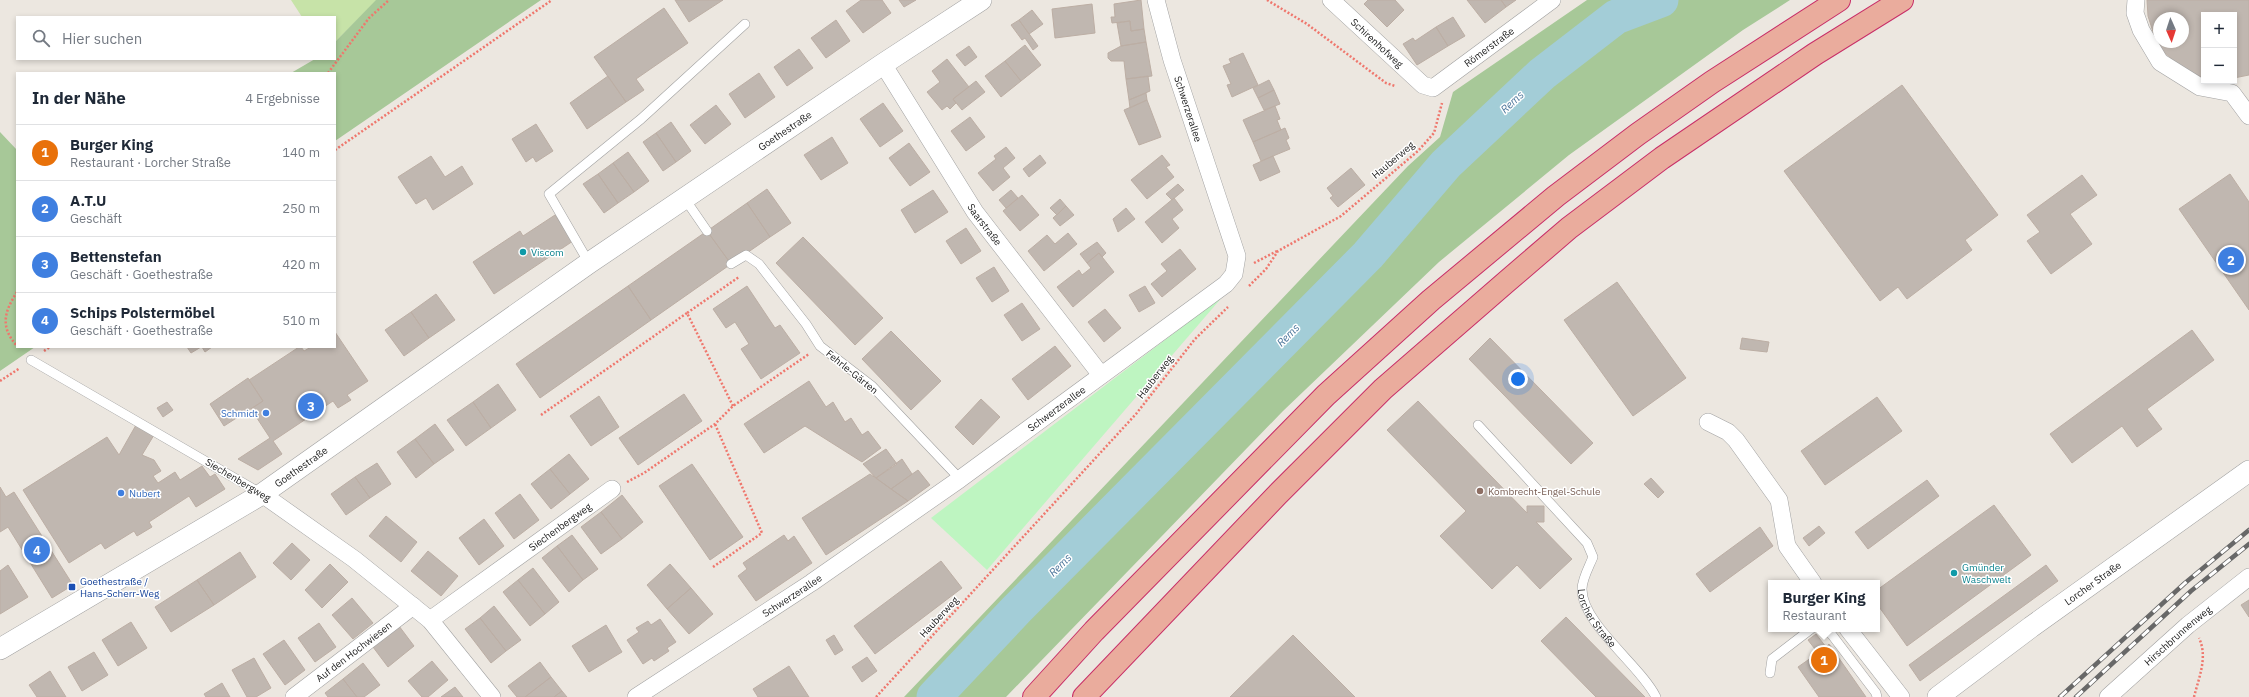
<!DOCTYPE html>
<html lang="de">
<head>
<meta charset="utf-8">
<style>
  :root { --surface:#fff; --page:#f2f2f3; --text:#1f2937; --muted:#747a83; --line:#e0e1e3; --accent:#db2777 }
  body { margin:0; font-family:"IBM Plex Sans",sans-serif; background:var(--page); color:var(--text) }
  .controls { position:absolute; right:12px; top:12px; display:grid; overflow:hidden; border-radius:0px; box-shadow:0 2px 6px #0003 }
  .controls button { width:36px; height:36px; display:grid; place-items:center; padding:0; border:0; border-bottom:1px solid var(--line); background:var(--surface); color:var(--text); font:20px sans-serif }
  .compass { position:absolute; left:2153px; top:12px; width:36px; height:36px; border-radius:50%; background:var(--surface); box-shadow:0 2px 6px #0003; rotate:177deg }
  .you { position:absolute; left:1518px; top:379px; width:14px; height:14px; margin:-10px; border:3px solid #fff; border-radius:50%; background:#1a73e8; box-shadow:0 0 0 6px #1a73e833 }
  .badge { display:grid; place-items:center; width:26px; height:26px; border-radius:50%; background:var(--accent); color:#fff; font-size:13px; font-weight:700 }
  .pin { position:absolute; translate:-50% -50%; border:2px solid #fff; box-shadow:0 1px 4px #0006 }
  .popup { position:absolute; left:1768px; top:580px; width:112px; height:52px; box-sizing:border-box; display:grid; place-content:center; border-radius:0px; background:var(--surface); filter:drop-shadow(0 1px 3px #0005); font-size:13px; white-space:nowrap; color:var(--muted) }
  .popup b { font-size:15px; color:var(--text) }
  .popup::after { content:''; position:absolute; left:50%; top:100%; margin-left:-8px; border:8px solid transparent; border-top-color:var(--surface) }
  .list { margin:0; padding:0; list-style:none }
  h2 { display:flex; justify-content:space-between; align-items:center; height:52px; margin:0; padding:0 16px; font-size:17px }
  h2 small { font-size:13px; font-weight:400; color:var(--muted) }
  .list li { display:grid; grid-template-columns:26px 1fr auto; gap:12px; align-items:center; box-sizing:border-box; height:56px; padding:0 16px; border-top:1px solid var(--line) }
  .list b { display:block; font-size:15px; white-space:nowrap }
  .list p { margin:0; font-size:13px; white-space:nowrap; color:var(--muted) }
  .list em { font-size:13px; font-style:normal; color:var(--muted) }
  .icon { flex:none; width:22px; height:22px; fill:none; stroke:currentColor; stroke-width:2; stroke-linecap:round; stroke-linejoin:round }
  .map { position:relative; flex:none; width:2249px; height:697px; overflow:hidden }
  .search { position:absolute; background:var(--surface); box-shadow:0 2px 6px #0003; left:16px; top:16px; width:320px; height:44px; display:flex; align-items:center; gap:10px; box-sizing:border-box; padding:0 14px; border-radius:0px; color:var(--muted); font-size:15px }
  .panel { position:absolute; background:var(--surface); box-shadow:0 2px 6px #0003; left:16px; top:72px; width:320px; height:276px; border-radius:0px }
  .map>svg:first-child { display:block }
  .grass { fill:#c7e3a8 }
  .forest { fill:#a7c898 }
  .park { fill:#bef5c1 }
  .lines { fill:none; stroke-linecap:round; stroke-linejoin:round }
  .river { stroke:#a3cdd7; stroke-width:35 }
  .building { fill:#c0b7b0; stroke:#bcaea4; fill-rule:evenodd }
  .service-casing { stroke:#a1a1a1; stroke-width:10 }
  .minor-casing { stroke:#a1a1a1; stroke-width:18 }
  .tertiary-casing { stroke:#a1a1a1; stroke-width:22 }
  .trunk-casing { stroke:#c82f68; stroke-width:24 }
  .path { stroke:#ef776d; stroke-width:2.5; stroke-dasharray:2 2; stroke-linecap:butt }
  .service { stroke:#fff; stroke-width:9 }
  .minor { stroke:#fff; stroke-width:17 }
  .tertiary { stroke:#fff; stroke-width:21 }
  .trunk { stroke:#eaac9d; stroke-width:22 }
  .rail-casing { stroke:#686868; stroke-width:4.5 }
  .rail { stroke:#fff; stroke-width:3; stroke-dasharray:9; stroke-linecap:butt }
  .culture-dot { fill:#0f9aa8; stroke:#fff; stroke-width:1.5 }
  .shop-dot { fill:#3f7fe0; stroke:#fff; stroke-width:1.5 }
  .education-dot { fill:#8d6e63; stroke:#fff; stroke-width:1.5 }
  .transit-dot { fill:#1a4fb4; stroke:#fff; stroke-width:1.5 }
  .labels { text-anchor:middle; dominant-baseline:central; stroke-width:3; stroke-linejoin:round; paint-order:stroke }
  .street-label { font-size:10px; fill:#1a1a1a; stroke:#fff }
  .culture-label { font-size:10px; fill:#0d838f; stroke:#fff; text-anchor:start }
  .shop-label { font-size:10px; fill:#366cbe; stroke:#fff; text-anchor:end }
  .education-label { font-size:10px; fill:#785e54; stroke:#fff; text-anchor:start }
  .transit-label { font-size:10px; fill:#164399; stroke:#fff; text-anchor:start }
  .water-label { font-size:11px; font-style:italic; fill:#4c769b; stroke:#fff }
</style>
</head>
<body>
<div class="map">
<svg width="2249" height="697" viewBox="0 0 2249 697">
  <rect width="100%" height="100%" fill="#ece7e0"/>
  <path class="grass" d="M 291,0 L 376,0 L 376,1 L 335,42 L 335,17 L 302,17 Z"/>
  <path class="forest" d="M 376,0 L 541,0 L 335,141 L 335,73 L 291,73 L 315,59 L 335,59 L 335,42 Z
    M 1587,0 L 1790,0 L 1743,30 L 1569,155 L 1439,262 L 1283,411 L 1006,697 L 904,697 L 1408,166 L 1440,137 L 1453,92 Z
    M 0,132 L 17,150 L 17,347 L 35,347 L 0,371 Z"/>
  <path class="park" d="M 1224,295 L 987,570 L 931,518 Z"/>
  <g class="lines">
    <path class="river" d="M 934,697 L 1016,610 L 1368,255 L 1446,164 L 1542,74 L 1616,17 L 1661,0"/>
  </g>
  <path class="building" d="M 675,0 L 723,0 L 689,22 Z
    M 861,0 L 882,0 L 891,13 L 863,33 L 846,11 Z
    M 899,0 L 916,0 L 904,7 Z
    M 1141,0 L 1144,29 L 1131,31 L 1130,21 L 1112,23 L 1111,17 L 1115,17 L 1114,4 Z
    M 1368,0 L 1395,0 L 1404,10 L 1387,27 L 1364,4 Z
    M 1467,0 L 1501,0 L 1506,7 L 1485,23 Z
    M 1501,0 L 1516,0 L 1506,7 Z
    M 2147,0 L 2249,0 L 2249,75 L 2234,78 L 2234,15 L 2204,15 L 2204,77 L 2199,76 L 2183,69 L 2164,52 L 2155,38 L 2148,16 ZM 2159,18 L 2183,18 L 2183,42 L 2159,42 Z
    M 1092,4 L 1095,33 L 1055,38 L 1052,9 Z
    M 664,8 L 688,43 L 636,79 L 644,90 L 626,102 L 594,57 Z
    M 1032,10 L 1043,24 L 1029,34 L 1019,20 Z
    M 1453,17 L 1465,36 L 1448,46 L 1436,27 Z
    M 836,20 L 850,41 L 826,58 L 811,38 Z
    M 1019,20 L 1038,46 L 1033,50 L 1025,38 L 1022,40 L 1011,25 Z
    M 1130,21 L 1131,31 L 1144,29 L 1146,42 L 1121,46 L 1117,23 Z
    M 1436,27 L 1448,46 L 1417,65 L 1403,44 L 1413,38 L 1415,41 Z
    M 1146,42 L 1152,76 L 1126,79 L 1124,61 L 1111,61 L 1108,58 L 1108,53 L 1121,46 Z
    M 1025,45 L 1041,65 L 1021,81 L 1005,61 Z
    M 969,46 L 977,57 L 965,66 L 956,55 Z
    M 799,49 L 813,68 L 787,86 L 774,67 Z
    M 1243,53 L 1258,85 L 1232,97 L 1227,85 L 1231,84 L 1223,66 L 1231,63 L 1229,59 Z
    M 947,59 L 969,87 L 953,99 L 956,103 L 950,109 L 947,106 L 942,110 L 927,92 L 940,82 L 932,71 Z
    M 1005,61 L 1021,81 L 1001,97 L 985,76 Z
    M 759,73 L 775,97 L 745,118 L 729,94 Z
    M 608,76 L 626,102 L 587,129 L 570,103 Z
    M 1148,76 L 1150,91 L 1129,100 L 1126,79 Z
    M 1269,80 L 1274,90 L 1258,98 L 1253,88 Z
    M 976,81 L 985,92 L 962,110 L 953,99 Z
    M 1902,85 L 1998,215 L 1965,240 L 1972,250 L 1907,299 L 1898,287 L 1880,301 L 1784,171 Z
    M 1274,90 L 1280,104 L 1264,110 L 1258,98 Z
    M 1146,93 L 1147,100 L 1130,108 L 1129,100 Z
    M 1147,100 L 1161,137 L 1139,145 L 1124,110 Z
    M 883,103 L 903,131 L 880,147 L 860,119 Z
    M 716,105 L 731,124 L 705,144 L 690,125 Z
    M 1275,106 L 1280,119 L 1277,120 L 1281,130 L 1253,142 L 1243,120 Z
    M 970,117 L 985,137 L 966,151 L 951,131 Z
    M 671,122 L 691,151 L 676,162 L 656,133 Z
    M 536,124 L 553,151 L 536,162 L 533,157 L 526,162 L 512,139 Z
    M 1285,128 L 1289,138 L 1286,140 L 1290,149 L 1261,161 L 1253,142 Z
    M 656,133 L 676,162 L 663,171 L 643,142 Z
    M 832,137 L 848,163 L 821,180 L 804,155 Z
    M 909,143 L 930,172 L 910,186 L 889,158 Z
    M 1006,147 L 1015,158 L 1003,168 L 1010,177 L 993,191 L 978,173 L 996,159 L 994,156 Z
    M 628,152 L 649,181 L 634,192 L 613,163 Z
    M 1040,155 L 1046,163 L 1029,177 L 1023,169 Z
    M 1162,155 L 1170,165 L 1166,167 L 1174,177 L 1147,199 L 1131,180 Z
    M 431,156 L 445,177 L 462,166 L 473,184 L 433,210 L 426,198 L 416,204 L 398,177 Z
    M 1273,156 L 1280,172 L 1260,181 L 1253,165 Z
    M 613,163 L 634,192 L 618,203 L 598,174 Z
    M 1351,168 L 1365,185 L 1338,207 L 1330,198 L 1333,196 L 1327,188 Z
    M 598,174 L 618,203 L 604,213 L 583,184 Z
    M 2230,174 L 2249,202 L 2249,310 L 2179,209 Z
    M 2082,175 L 2097,195 L 2070,214 L 2092,244 L 2051,274 L 2027,241 L 2040,232 L 2027,215 Z
    M 1178,184 L 1184,190 L 1172,200 L 1166,194 Z
    M 767,189 L 791,223 L 770,237 L 747,203 Z
    M 933,190 L 948,212 L 915,233 L 901,210 Z
    M 1011,190 L 1018,198 L 1006,208 L 999,200 Z
    M 1022,195 L 1039,215 L 1020,231 L 1003,211 Z
    M 1174,198 L 1183,210 L 1172,219 L 1179,228 L 1162,243 L 1145,222 Z
    M 1060,199 L 1066,206 L 1057,215 L 1050,208 Z
    M 747,203 L 770,237 L 731,264 L 707,231 Z
    M 1066,206 L 1074,215 L 1060,226 L 1053,218 Z
    M 1126,208 L 1135,219 L 1118,232 L 1113,219 Z
    M 555,215 L 573,241 L 494,294 L 473,262 L 520,231 L 523,236 Z
    M 966,228 L 981,251 L 961,264 L 946,241 Z
    M 707,231 L 731,264 L 651,320 L 628,286 Z
    M 1068,233 L 1077,244 L 1044,271 L 1028,251 L 1047,235 L 1055,244 Z
    M 803,237 L 883,318 L 855,345 L 776,263 Z
    M 1097,242 L 1106,253 L 1102,257 L 1099,253 L 1087,263 L 1080,254 Z
    M 1180,249 L 1196,269 L 1162,297 L 1151,284 L 1167,271 L 1161,264 Z
    M 1099,253 L 1114,272 L 1073,307 L 1057,287 L 1079,270 L 1082,275 L 1091,268 L 1087,263 Z
    M 994,267 L 1009,291 L 992,302 L 976,278 Z
    M 1617,282 L 1686,378 L 1633,416 L 1564,320 Z
    M 628,286 L 651,320 L 540,398 L 516,364 Z
    M 747,286 L 775,328 L 780,325 L 800,353 L 761,379 L 741,349 L 749,344 L 735,322 L 726,328 L 713,309 Z
    M 1145,286 L 1155,303 L 1139,312 L 1129,295 Z
    M 436,294 L 455,320 L 429,338 L 411,312 Z
    M 1022,303 L 1040,329 L 1022,341 L 1004,315 Z
    M 1105,309 L 1121,328 L 1104,342 L 1088,322 Z
    M 411,312 L 429,338 L 404,356 L 385,330 Z
    M 2192,330 L 2214,360 L 2147,409 L 2162,429 L 2137,447 L 2122,426 L 2072,463 L 2050,434 Z
    M 891,331 L 941,381 L 911,410 L 862,359 Z
    M 335,332 L 368,381 L 347,395 L 351,400 L 338,408 L 333,401 L 273,441 L 282,454 L 258,470 L 238,459 L 270,438 L 251,409 L 263,401 L 249,380 L 299,347 L 301,347 L 304,351 L 311,347 L 335,347 Z
    M 1490,338 L 1593,443 L 1571,464 L 1469,359 Z
    M 1742,338 L 1769,342 L 1767,352 L 1740,349 Z
    M 1055,346 L 1071,366 L 1028,400 L 1012,379 Z
    M 187,347 L 201,347 L 191,353 Z
    M 202,347 L 212,347 L 205,352 Z
    M 248,378 L 263,401 L 224,426 L 210,404 Z
    M 809,381 L 826,407 L 833,402 L 845,422 L 851,418 L 862,435 L 868,431 L 881,448 L 862,462 L 805,426 L 764,453 L 744,424 Z
    M 498,384 L 516,410 L 491,428 L 473,402 Z
    M 684,394 L 702,421 L 638,465 L 619,438 Z
    M 599,396 L 619,427 L 591,446 L 570,416 Z
    M 1877,397 L 1902,431 L 1825,485 L 1801,451 Z
    M 981,399 L 1000,417 L 973,445 L 955,427 Z
    M 1418,401 L 1527,513 L 1527,506 L 1544,506 L 1544,522 L 1536,522 L 1572,559 L 1540,589 L 1517,565 L 1492,589 L 1440,536 L 1466,511 L 1387,430 Z
    M 167,402 L 173,410 L 163,417 L 157,408 Z
    M 473,402 L 491,428 L 466,446 L 447,420 Z
    M 435,424 L 454,450 L 434,464 L 415,439 Z
    M 136,425 L 154,435 L 142,455 L 154,460 L 161,471 L 153,476 L 158,483 L 175,472 L 180,480 L 202,466 L 210,477 L 215,474 L 225,489 L 196,507 L 189,496 L 149,522 L 152,527 L 137,536 L 134,531 L 105,549 L 101,543 L 69,563 L 23,490 L 107,437 L 119,455 Z
    M 415,439 L 434,464 L 416,478 L 397,452 Z
    M 886,449 L 897,464 L 876,478 L 863,464 Z
    M 569,454 L 589,479 L 570,494 L 550,469 Z
    M 902,459 L 912,474 L 891,489 L 876,478 Z
    M 377,463 L 391,484 L 370,498 L 355,477 Z
    M 692,464 L 743,537 L 710,560 L 659,486 Z
    M 550,469 L 570,494 L 551,509 L 531,484 Z
    M 918,470 L 930,485 L 908,501 L 891,489 Z
    M 870,474 L 908,501 L 826,555 L 802,518 Z
    M 355,477 L 370,498 L 346,515 L 331,494 Z
    M 1651,478 L 1664,492 L 1658,498 L 1644,484 Z
    M 1927,480 L 1939,496 L 1868,549 L 1855,532 Z
    M 0,487 L 6,497 L 14,492 L 73,585 L 52,598 L 8,527 L 0,532 Z
    M 520,494 L 539,520 L 514,539 L 495,513 Z
    M 622,495 L 643,522 L 622,539 L 601,512 Z
    M 1994,505 L 2031,555 L 1907,646 L 1877,604 L 1877,590 Z
    M 601,512 L 622,539 L 601,554 L 581,527 Z
    M 386,516 L 417,542 L 401,562 L 369,536 Z
    M 484,519 L 504,546 L 479,565 L 459,538 Z
    M 1819,526 L 1825,533 L 1809,546 L 1803,538 Z
    M 1760,527 L 1773,546 L 1710,592 L 1696,574 Z
    M 572,535 L 598,569 L 583,580 L 557,546 Z
    M 784,535 L 788,541 L 794,536 L 812,563 L 756,601 L 738,576 L 747,569 L 743,563 Z
    M 292,543 L 310,560 L 291,580 L 273,563 Z
    M 557,546 L 583,580 L 569,592 L 542,558 Z
    M 428,551 L 458,576 L 441,596 L 411,571 Z
    M 240,552 L 256,577 L 214,605 L 197,580 Z
    M 941,561 L 962,588 L 875,654 L 854,626 Z
    M 330,564 L 348,582 L 322,608 L 305,590 Z
    M 670,564 L 691,588 L 667,609 L 647,585 Z
    M 8,565 L 28,597 L 0,614 L 0,571 Z
    M 2046,565 L 2058,581 L 1920,681 L 1909,665 Z
    M 533,568 L 559,602 L 545,614 L 518,580 Z
    M 197,580 L 214,605 L 171,632 L 155,607 Z
    M 518,580 L 545,614 L 530,626 L 503,592 Z
    M 691,588 L 713,614 L 689,634 L 667,609 Z
    M 352,598 L 373,623 L 353,639 L 332,615 Z
    M 2249,600 L 2249,617 L 2241,605 Z
    M 494,606 L 521,640 L 506,651 L 480,618 Z
    M 1566,617 L 1645,697 L 1596,697 L 1541,641 Z
    M 480,618 L 506,651 L 491,663 L 465,629 Z
    M 660,619 L 676,642 L 667,648 L 669,651 L 654,661 L 652,658 L 643,664 L 627,640 L 639,632 L 636,628 L 648,621 L 651,625 Z
    M 131,622 L 147,648 L 118,666 L 102,640 Z
    M 319,623 L 336,647 L 315,662 L 298,638 Z
    M 606,625 L 622,652 L 589,672 L 572,646 Z
    M 399,626 L 414,646 L 388,667 L 373,647 Z
    M 1816,634 L 1826,647 L 1829,644 L 1866,697 L 1819,697 L 1798,667 L 1818,653 L 1808,640 Z
    M 834,635 L 843,650 L 835,655 L 826,640 Z
    M 1293,635 L 1355,697 L 1230,697 Z
    M 284,640 L 305,670 L 285,685 L 263,654 Z
    M 94,652 L 108,675 L 82,691 L 68,667 Z
    M 867,657 L 877,671 L 862,682 L 852,667 Z
    M 254,658 L 271,688 L 256,697 L 247,697 L 232,670 Z
    M 432,661 L 448,680 L 428,697 L 422,697 L 408,681 Z
    M 540,662 L 551,677 L 525,697 L 517,697 L 508,686 Z
    M 363,663 L 380,685 L 364,697 L 357,697 L 343,679 Z
    M 789,666 L 809,697 L 758,697 L 753,689 Z
    M 50,671 L 66,697 L 37,697 L 29,685 Z
    M 551,677 L 562,691 L 554,697 L 525,697 Z
    M 343,679 L 357,697 L 328,697 L 325,693 Z
    M 222,683 L 230,697 L 206,697 L 204,694 Z
    M 455,687 L 463,697 L 441,697 Z
    M 562,691 L 567,697 L 554,697 Z"/>
  <g class="lines">
    <defs>
      <g id="service">
        <path d="M 685,199 L 707,231"/>
        <path d="M 589,263 L 549,194 L 641,119 L 745,24"/>
        <path d="M 731,264 L 746,255 L 759,264 L 806,324 L 820,346 L 872,386 L 960,479"/>
        <path d="M 31,360 L 262,494"/>
        <path id="s1" d="M 1478,425 L 1587,543 L 1593,557 C 1589,567 1582,579 1582,589 C 1582,624 1640,665 1656,697"/>
        <path d="M 1825,629 L 1832,635 L 1876,693 L 1877,697"/>
        <path d="M 1770,673 L 1772,659 L 1811,629"/>
      </g>
      <g id="minor">
        <path id="s2" d="M 1331,0 L 1423,85 L 1433,88 L 1552,0"/>
        <path d="M 2136,0 L 2135,13 L 2141,30 L 2160,62 L 2200,87 L 2232,93 L 2249,116"/>
        <path id="s3" d="M 883,64 L 975,212 L 1101,375"/>
        <path d="M 1708,422 L 1728,432 L 1736,440 L 1779,500 L 1787,546 L 1813,583"/>
        <path d="M 262,494 L 354,559 L 430,620 L 492,697"/>
        <path id="s4" d="M 430,620 L 612,489"/>
        <path d="M 1848,629 L 1901,697"/>
        <path id="s5" d="M 294,697 L 413,606"/>
        <path id="s6" d="M 636,697 L 811,583 L 960,479 L 1226,284 L 1234,274 L 1237,256 L 1172,60 L 1156,0"/>
        <path id="s7" d="M 2108,697 L 2188,625 L 2249,577"/>
      </g>
      <g id="tertiary">
        <path id="s8" d="M 0,649 L 262,494 L 589,263 L 883,64 L 981,0"/>
        <path id="s9" d="M 1938,697 L 2031,627 L 2249,471"/>
      </g>
      <path id="trunk" d="M 1034,697 L 1094,631 L 1326,395 L 1431,300 L 1556,196 L 1638,134 L 1712,82 L 1839,0
        M 1084,697 L 1278,494 L 1383,389 L 1505,283 L 1569,228 L 1662,158 L 1815,54 L 1902,0"/>
    </defs>
    <use href="#service" class="service-casing"/>
    <use href="#minor" class="minor-casing"/>
    <use href="#tertiary" class="tertiary-casing"/>
    <use href="#trunk" class="trunk-casing"/>
    <path class="path" d="M 1267,0 L 1307,24 L 1386,83 L 1395,86
      M 328,73 L 369,18 L 389,0
      M 335,150 L 552,0
      M 1254,263 L 1277,251
      M 1249,286 L 1266,269 L 1278,251 L 1341,216 L 1418,151 L 1434,133 L 1442,103
      M 17,292 C 4,312 0,327 17,346
      M 44,351 L 50,347
      M 0,381 L 20,368
      M 733,406 L 687,313 L 739,277
      M 541,415 L 687,313
      M 627,482 L 644,473 L 715,424 L 733,406 L 809,354
      M 713,567 L 762,533 L 715,424
      M 876,697 L 1136,414 L 1195,339 L 1228,307
      M 2194,697 C 2199,677 2208,657 2199,638"/>
    <use href="#service" class="service"/>
    <use href="#minor" class="minor"/>
    <use href="#tertiary" class="tertiary"/>
    <use href="#trunk" class="trunk"/>
    <defs>
      <path id="rail" d="M 2060,697 L 2185,583 L 2249,530
        M 2076,697 L 2191,591 L 2249,544"/>
    </defs>
    <use href="#rail" class="rail-casing"/>
    <use href="#rail" class="rail"/>
  </g>
  <g class="culture-dot">
    <circle cx="523" cy="252" r="4"/>
    <circle cx="1954" cy="573" r="4"/>
  </g>
  <g class="shop-dot">
    <circle cx="266" cy="413" r="4"/>
    <circle cx="121" cy="493" r="4"/>
  </g>
  <circle class="education-dot" cx="1480" cy="491" r="4"/>
  <rect class="transit-dot" x="68" y="583" width="8" height="8" rx="2"/>
  <g class="labels">
    <g class="street-label">
      <text stroke="none"><textPath href="#s2" startOffset="63">Schirenhofweg</textPath></text>
      <text stroke="none"><textPath href="#s2" startOffset="205">Römerstraße</textPath></text>
      <text transform="translate(1188 109) rotate(72)">Schwerzerallee</text>
      <text stroke="none"><textPath href="#s8" startOffset="941">Goethestraße</textPath></text>
      <text transform="translate(1393 160) rotate(-40)">Hauberweg</text>
      <text stroke="none"><textPath href="#s3" startOffset="190">Saarstraße</textPath></text>
      <text transform="translate(852 372) rotate(39)">Fehrle-Gärten</text>
      <text transform="translate(1155 377) rotate(-52)">Hauberweg</text>
      <text stroke="none"><textPath href="#s6" startOffset="510">Schwerzerallee</textPath></text>
      <text stroke="none"><textPath href="#s8" startOffset="352">Goethestraße</textPath></text>
      <text transform="translate(238 480) rotate(31)">Siechenbergweg</text>
      <text stroke="none"><textPath href="#s4" startOffset="160">Siechenbergweg</textPath></text>
      <text stroke="none"><textPath href="#s9" startOffset="192">Lorcher Straße</textPath></text>
      <text stroke="none"><textPath href="#s6" startOffset="186">Schwerzerallee</textPath></text>
      <text transform="translate(939 617) rotate(-47)">Hauberweg</text>
      <text stroke="none"><textPath href="#s1" startOffset="243">Lorcher Straße</textPath></text>
      <text stroke="none"><textPath href="#s7" startOffset="93">Hirschbrunnenweg</textPath></text>
      <text stroke="none"><textPath href="#s5" startOffset="75">Auf den Hochwiesen</textPath></text>
    </g>
    <g class="culture-label">
      <text x="531" y="252">Viscom</text>
      <text x="1962" y="567">Gmünder<tspan x="1962" dy="12">Waschwelt</tspan></text>
    </g>
    <g class="shop-label">
      <text x="258" y="413">Schmidt</text>
      <text x="129" y="493" text-anchor="start">Nubert</text>
    </g>
    <g class="education-label">
      <text x="1488" y="491">Kombrecht-Engel-Schule</text>
    </g>
    <g class="transit-label">
      <text x="80" y="581">Goethestraße /<tspan x="80" dy="12">Hans-Scherr-Weg</tspan></text>
    </g>
    <g class="water-label">
      <text transform="translate(1512 102) rotate(-43)">Rems</text>
      <text transform="translate(1288 335) rotate(-45)">Rems</text>
      <text transform="translate(1060 565) rotate(-45)">Rems</text>
    </g>
  </g>
</svg>
<div class="controls">
<button>+</button>
<button>−</button>
</div>
<svg class="compass" viewBox="-18 -18 36 36"><path d="M0-13l5 13h-10z" fill="#e53935"/><path d="M0 13l5-13h-10z" fill="#747a83"/></svg>
<div class="you"></div>
<div class="pin badge" style="left:1824px;top:660px;background:#e8710a">1</div>
<div class="popup"><b>Burger King</b>Restaurant</div>
<div class="pin badge" style="left:2231px;top:260px;background:#3f7fe0">2</div>
<div class="pin badge" style="left:311px;top:406px;background:#3f7fe0">3</div>
<div class="pin badge" style="left:37px;top:550px;background:#3f7fe0">4</div>
<div class="search"><svg class="icon" aria-label="search" viewBox="0 0 24 24"><circle cx="10" cy="10" r="6"/><path d="M15 15l6 6"/></svg>Hier suchen</div>
<section class="panel">
<h2>In der Nähe<small>4 Ergebnisse</small></h2>
<ul class="list">
<li><span class="badge" style="background:#e8710a">1</span><div><b>Burger King</b><p>Restaurant · Lorcher Straße</p></div><em>140 m</em></li>
<li><span class="badge" style="background:#3f7fe0">2</span><div><b>A.T.U</b><p>Geschäft</p></div><em>250 m</em></li>
<li><span class="badge" style="background:#3f7fe0">3</span><div><b>Bettenstefan</b><p>Geschäft · Goethestraße</p></div><em>420 m</em></li>
<li><span class="badge" style="background:#3f7fe0">4</span><div><b>Schips Polstermöbel</b><p>Geschäft · Goethestraße</p></div><em>510 m</em></li>
</ul>
</section>
</div>
</body>
</html>
